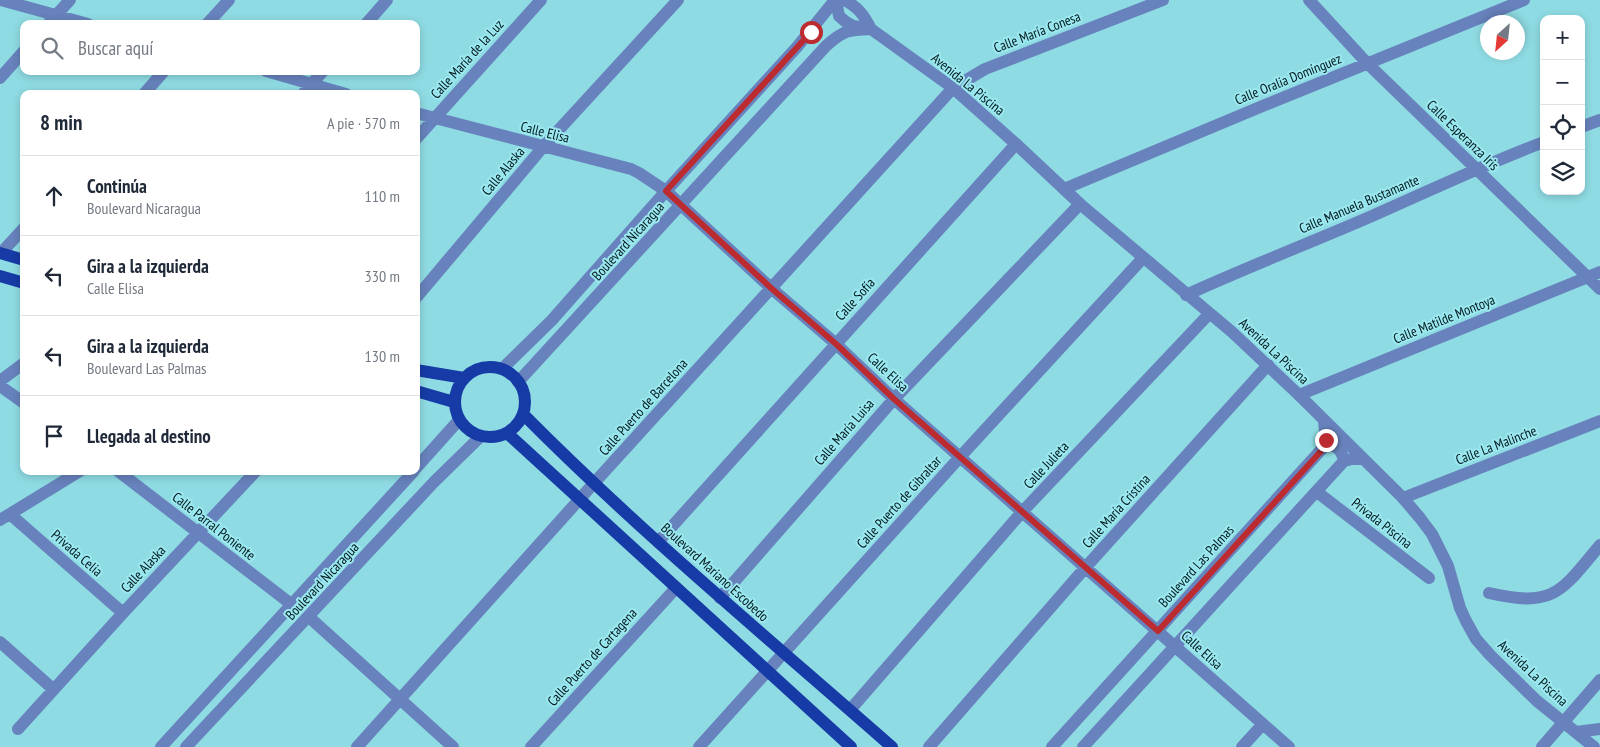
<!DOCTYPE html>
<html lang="es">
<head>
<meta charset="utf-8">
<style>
  :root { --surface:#fff; --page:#f2f2f3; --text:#1f2937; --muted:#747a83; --line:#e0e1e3 }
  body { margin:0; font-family:"PT Sans Narrow",sans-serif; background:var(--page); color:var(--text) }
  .controls { position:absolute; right:15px; top:15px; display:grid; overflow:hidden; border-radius:10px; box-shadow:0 2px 8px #0003 }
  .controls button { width:45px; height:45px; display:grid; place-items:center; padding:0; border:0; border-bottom:1px solid var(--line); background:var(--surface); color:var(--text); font:25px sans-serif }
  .compass { position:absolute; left:1480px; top:15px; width:45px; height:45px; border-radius:50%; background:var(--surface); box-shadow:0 2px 8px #0003; rotate:207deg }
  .stop { position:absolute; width:15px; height:15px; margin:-11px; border:4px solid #bb2b30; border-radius:50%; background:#fff }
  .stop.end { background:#bb2b30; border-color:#fff; box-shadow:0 1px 5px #0008 }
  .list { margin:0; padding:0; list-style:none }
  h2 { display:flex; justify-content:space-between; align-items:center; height:65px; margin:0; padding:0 20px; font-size:21px }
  h2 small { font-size:16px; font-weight:400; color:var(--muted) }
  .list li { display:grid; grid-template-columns:32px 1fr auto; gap:15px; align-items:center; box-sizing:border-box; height:80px; padding:0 20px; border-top:1px solid var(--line) }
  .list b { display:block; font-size:19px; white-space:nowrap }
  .list p { margin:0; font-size:16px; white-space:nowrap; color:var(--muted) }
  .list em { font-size:16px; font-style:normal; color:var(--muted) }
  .icon { flex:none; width:28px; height:28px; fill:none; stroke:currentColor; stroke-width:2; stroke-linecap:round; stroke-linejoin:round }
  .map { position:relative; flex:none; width:1600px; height:747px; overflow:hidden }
  .search { position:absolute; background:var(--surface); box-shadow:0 2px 8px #0003; left:20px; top:20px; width:400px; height:55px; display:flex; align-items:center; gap:12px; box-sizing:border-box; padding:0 18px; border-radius:10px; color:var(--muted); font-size:19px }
  .panel { position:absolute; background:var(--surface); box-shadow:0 2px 8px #0003; left:20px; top:90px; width:400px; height:385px; border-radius:10px }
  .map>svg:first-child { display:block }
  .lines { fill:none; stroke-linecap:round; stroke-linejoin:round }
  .minor { stroke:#6782bc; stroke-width:12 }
  .tertiary { stroke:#6782bc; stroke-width:12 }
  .primary { stroke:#163ba6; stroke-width:12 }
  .route { stroke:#bb2b30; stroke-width:6 }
  .labels { text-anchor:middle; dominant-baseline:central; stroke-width:4; stroke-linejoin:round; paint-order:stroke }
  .street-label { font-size:14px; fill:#00191d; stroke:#9be8f0 }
</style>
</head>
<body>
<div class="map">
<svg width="1600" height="747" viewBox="0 0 1600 747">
  <rect width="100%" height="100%" fill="#8fdbe3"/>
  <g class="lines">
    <path class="minor" d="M 1,0 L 88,24
      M 1309,0 L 1367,63 L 1600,289
      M 48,24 L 70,0
      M 207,24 L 229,0
      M 366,24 L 387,0
      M 266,71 L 346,94
      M 0,78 L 24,51
      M 144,94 L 164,71
      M 303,94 L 323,71
      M 416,113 L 631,169 L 639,173 L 666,191 L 771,288 L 835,343 L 894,399 L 1289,747
      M 1581,127 L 1600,120
      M 416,139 L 541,0
      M 1064,189 L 1265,105 L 1524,0
      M 1,253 L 24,228
      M 1186,295 C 1247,267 1310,243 1372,216 C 1429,191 1485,164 1544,142
      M 416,298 L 543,147 L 678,0
      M 0,381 L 24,363
      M 0,386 L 24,403
      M 1299,395 L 1600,272
      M 118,471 L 291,604
      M 1317,492 L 1429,578
      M 1403,498 L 1600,421
      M 11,515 L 123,613
      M 0,520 L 80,471
      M 658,542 L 1016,144
      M 1489,593 C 1554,608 1561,592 1600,545
      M 720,598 L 894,399 L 1080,204
      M 309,617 L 453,747
      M 0,642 L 53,689
      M 850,710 L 1022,512 L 1209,314
      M 18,729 L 123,613 L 256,471
      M 1576,732 L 1600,729
      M 357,747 L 595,482 L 953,88
      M 531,747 L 676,588
      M 699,747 L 960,457 L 1143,258
      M 929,747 L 1085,568 L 1268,365
      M 1242,747 L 1263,724
      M 1542,747 L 1600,680"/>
    <path class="tertiary" d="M 836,0 L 839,16 L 846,22 L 853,26 L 871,29 L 953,88 L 1016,144 L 1080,204 L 1232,332 L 1299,395 L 1403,498 L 1420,518 L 1432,534 L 1448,566 L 1460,608 L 1466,621 L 1476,639 L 1490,655 L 1537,701 L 1594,747
      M 953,88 L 985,69 L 1163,0
      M 502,369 L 552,320 L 666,191 L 797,47 L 835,0
      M 518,382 L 826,46 C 844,30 848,30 871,29 C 864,15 858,7 844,0
      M 1325,444 C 1336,445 1342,450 1344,461
      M 416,468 L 459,420
      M 161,747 L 414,471
      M 186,747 L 434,482 L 481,436
      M 1052,747 L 1321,450 L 1326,440 L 1324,421
      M 1083,747 L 1344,461 L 1352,459 L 1363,459"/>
    <path class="primary" d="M 0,253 L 24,260
      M 0,276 L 24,283
      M455 402a35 35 0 1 1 70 0a35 35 0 1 1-70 0Z
      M 416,370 L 464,378
      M 416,391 L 454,402
      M 523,414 C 640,532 768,638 892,747
      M 507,433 L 851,747"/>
  </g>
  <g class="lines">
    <path class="route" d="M 811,32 L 666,191 L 771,288 L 835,343 L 894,399 L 1158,631 L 1322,450 L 1326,440"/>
  </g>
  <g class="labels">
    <g class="street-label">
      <text transform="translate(1037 32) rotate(-21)">Calle María Conesa</text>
      <text transform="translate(467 59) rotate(-48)">Calle María de la Luz</text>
      <text transform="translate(1288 79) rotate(-22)">Calle Oralia Domínguez</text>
      <text transform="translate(968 84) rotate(39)">Avenida La Piscina</text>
      <text transform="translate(545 132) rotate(14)">Calle Elisa</text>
      <text transform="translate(1463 135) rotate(44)">Calle Esperanza Iris</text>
      <text transform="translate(503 171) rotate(-50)">Calle Alaska</text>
      <text transform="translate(1359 204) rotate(-23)">Calle Manuela Bustamante</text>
      <text transform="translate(628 241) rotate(-48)">Boulevard Nicaragua</text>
      <text transform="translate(855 299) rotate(-48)">Calle Sofía</text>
      <text transform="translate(1444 319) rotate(-22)">Calle Matilde Montoya</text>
      <text transform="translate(1274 351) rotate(43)">Avenida La Piscina</text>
      <text transform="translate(888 372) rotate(43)">Calle Elisa</text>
      <text transform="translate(643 407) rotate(-48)">Calle Puerto de Barcelona</text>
      <text transform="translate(844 432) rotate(-49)">Calle María Luisa</text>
      <text transform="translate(1496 445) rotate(-21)">Calle La Malinche</text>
      <text transform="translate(1046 465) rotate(-47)">Calle Julieta</text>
      <text transform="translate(899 502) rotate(-48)">Calle Puerto de Gibraltar</text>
      <text transform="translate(1116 511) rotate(-48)">Calle María Cristina</text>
      <text transform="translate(1382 523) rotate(38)">Privada Piscina</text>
      <text transform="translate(214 526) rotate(38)">Calle Parral Poniente</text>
      <text transform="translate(77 553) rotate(41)">Privada Celia</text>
      <text transform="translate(1196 566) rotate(-48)">Boulevard Las Palmas</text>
      <text transform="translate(143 569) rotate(-47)">Calle Alaska</text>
      <text transform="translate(715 572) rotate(42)">Boulevard Mariano Escobedo</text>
      <text transform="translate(322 581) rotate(-47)">Boulevard Nicaragua</text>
      <text transform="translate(1202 650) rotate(42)">Calle Elisa</text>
      <text transform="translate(592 657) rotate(-48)">Calle Puerto de Cartagena</text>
      <text transform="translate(1533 673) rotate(43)">Avenida La Piscina</text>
    </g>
  </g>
</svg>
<div class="controls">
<button>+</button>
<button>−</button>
<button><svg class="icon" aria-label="locate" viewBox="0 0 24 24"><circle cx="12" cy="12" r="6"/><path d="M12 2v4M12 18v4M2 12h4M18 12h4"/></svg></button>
<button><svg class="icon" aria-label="layers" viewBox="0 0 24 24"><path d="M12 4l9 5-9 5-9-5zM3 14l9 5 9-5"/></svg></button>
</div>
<svg class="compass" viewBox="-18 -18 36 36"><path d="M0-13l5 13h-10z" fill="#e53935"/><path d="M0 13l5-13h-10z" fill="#747a83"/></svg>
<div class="stop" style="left:811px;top:32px"></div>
<div class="stop end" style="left:1326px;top:440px"></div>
<div class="search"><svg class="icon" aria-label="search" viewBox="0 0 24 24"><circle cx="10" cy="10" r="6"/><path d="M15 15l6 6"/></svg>Buscar aquí</div>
<section class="panel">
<h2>8 min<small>A pie · 570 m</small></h2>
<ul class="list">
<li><svg class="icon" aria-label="ahead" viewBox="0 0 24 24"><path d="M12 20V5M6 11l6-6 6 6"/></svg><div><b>Continúa</b><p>Boulevard Nicaragua</p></div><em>110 m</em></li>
<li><svg class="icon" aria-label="left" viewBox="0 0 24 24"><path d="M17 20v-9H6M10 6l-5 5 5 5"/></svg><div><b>Gira a la izquierda</b><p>Calle Elisa</p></div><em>330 m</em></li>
<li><svg class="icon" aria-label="left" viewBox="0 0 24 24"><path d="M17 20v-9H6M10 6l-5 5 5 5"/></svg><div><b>Gira a la izquierda</b><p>Boulevard Las Palmas</p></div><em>130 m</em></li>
<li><svg class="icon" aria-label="arrive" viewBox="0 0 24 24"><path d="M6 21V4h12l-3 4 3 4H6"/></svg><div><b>Llegada al destino</b></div></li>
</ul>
</section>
</div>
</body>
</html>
